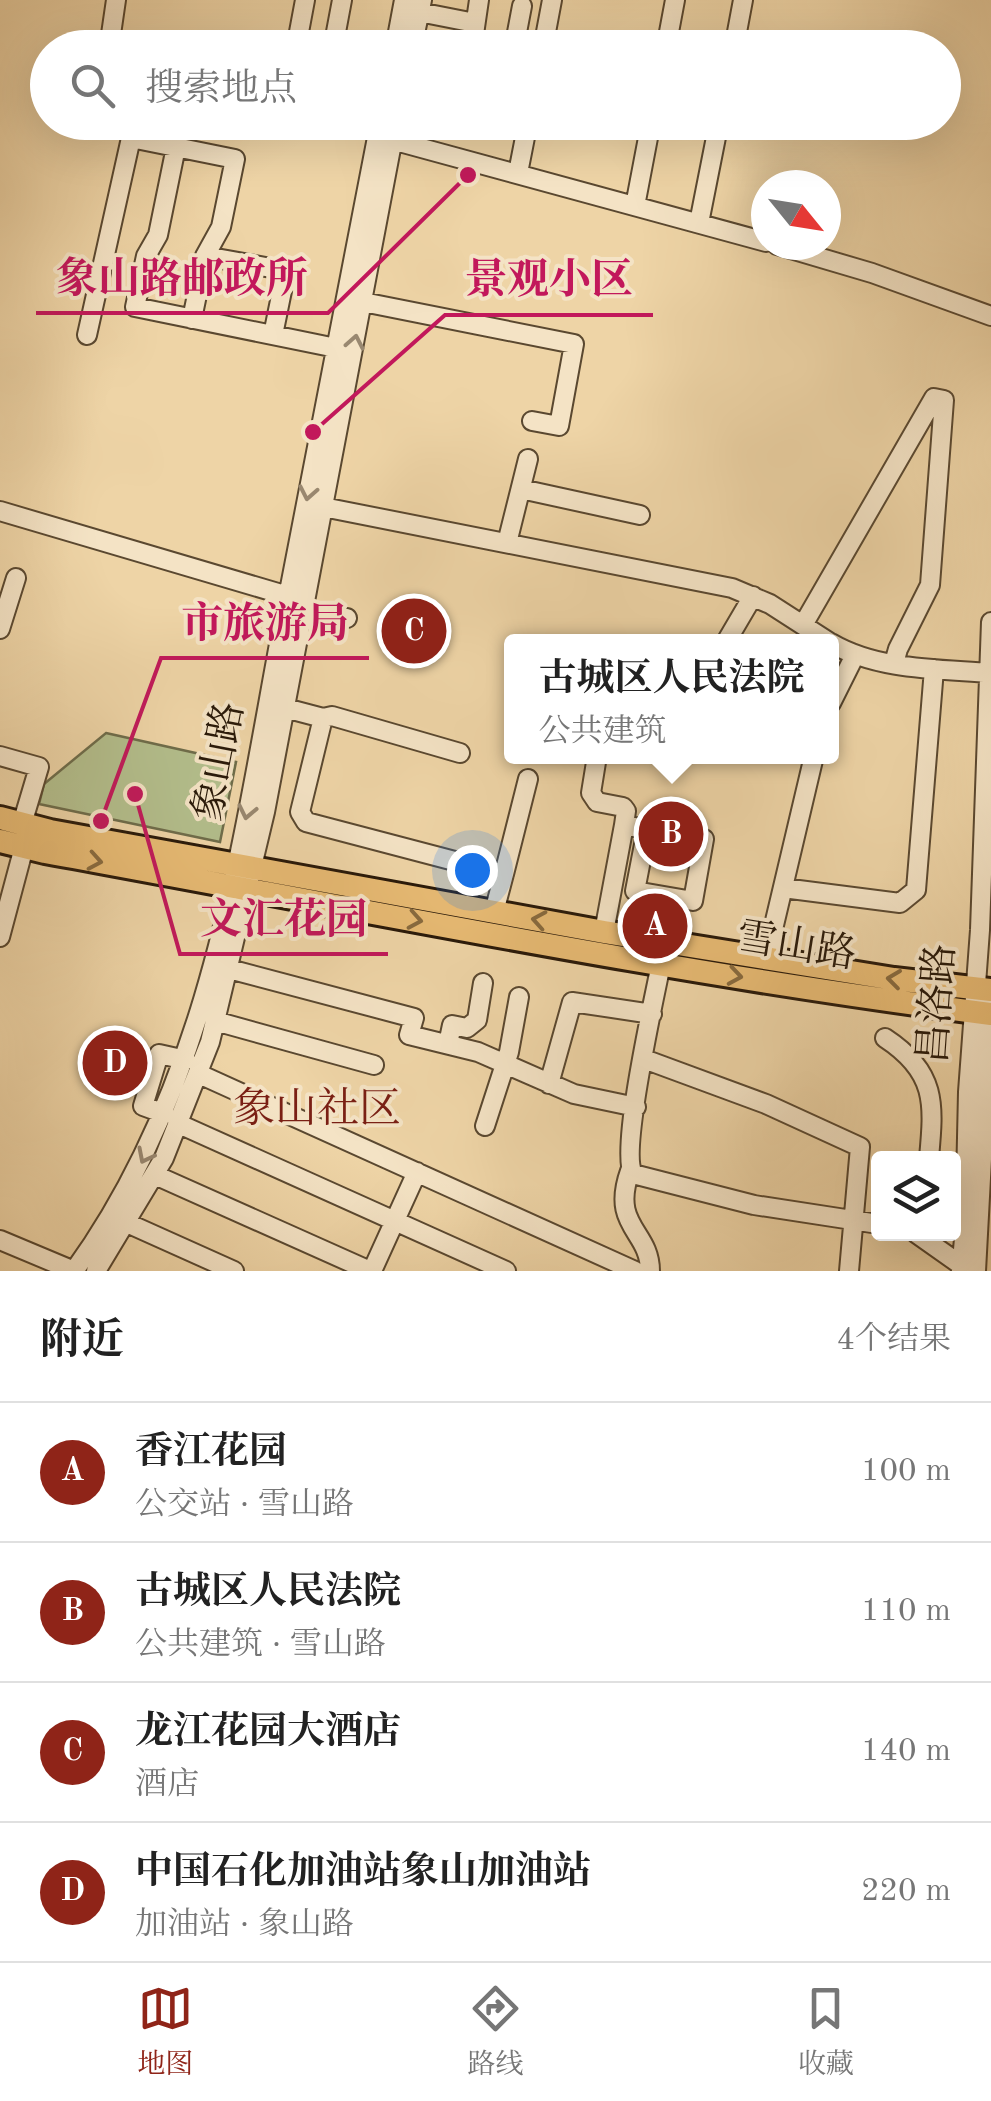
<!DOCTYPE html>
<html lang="zh">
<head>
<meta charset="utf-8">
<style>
  :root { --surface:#fff; --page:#f2f2f2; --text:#222; --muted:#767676; --line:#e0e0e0; --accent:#8f2418 }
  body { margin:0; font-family:"Old Standard TT","Noto Serif SC",serif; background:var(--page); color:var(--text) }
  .controls { position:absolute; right:30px; bottom:30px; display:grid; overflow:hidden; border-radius:10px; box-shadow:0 10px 40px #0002 }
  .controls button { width:90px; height:90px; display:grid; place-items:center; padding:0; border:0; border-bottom:2px solid var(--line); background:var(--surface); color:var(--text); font:50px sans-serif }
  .compass { position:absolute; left:751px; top:170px; width:90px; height:90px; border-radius:50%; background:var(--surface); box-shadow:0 10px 40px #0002; rotate:120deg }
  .you { position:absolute; left:472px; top:870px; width:35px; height:35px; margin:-25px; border:8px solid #fff; border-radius:50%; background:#1a73e8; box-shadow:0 0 0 15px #1a73e833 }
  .badge { display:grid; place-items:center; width:65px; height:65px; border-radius:50%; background:var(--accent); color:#fff; font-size:32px; font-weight:700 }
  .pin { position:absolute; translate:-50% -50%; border:5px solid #fff; box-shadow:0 2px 10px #0006 }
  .popup { position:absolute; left:504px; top:634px; width:335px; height:130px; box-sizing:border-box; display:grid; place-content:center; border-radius:10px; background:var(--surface); filter:drop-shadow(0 2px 8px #0005); font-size:32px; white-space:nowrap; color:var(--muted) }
  .popup b { font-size:38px; color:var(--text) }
  .popup::after { content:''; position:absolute; left:50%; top:100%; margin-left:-20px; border:20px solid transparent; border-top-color:var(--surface) }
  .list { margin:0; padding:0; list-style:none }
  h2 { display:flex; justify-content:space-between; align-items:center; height:130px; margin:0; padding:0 40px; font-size:42px }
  h2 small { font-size:32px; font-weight:400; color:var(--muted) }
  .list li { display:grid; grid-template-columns:65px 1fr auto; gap:30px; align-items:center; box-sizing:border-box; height:140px; padding:0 40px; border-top:2px solid var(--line) }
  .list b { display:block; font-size:38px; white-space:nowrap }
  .list p { margin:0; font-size:32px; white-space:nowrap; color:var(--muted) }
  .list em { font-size:32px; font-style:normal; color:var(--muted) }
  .icon { flex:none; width:55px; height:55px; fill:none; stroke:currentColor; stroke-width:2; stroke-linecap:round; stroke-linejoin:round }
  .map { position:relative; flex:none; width:991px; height:1271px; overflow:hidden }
  .search { position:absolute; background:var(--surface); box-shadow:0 10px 40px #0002; left:30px; right:30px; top:30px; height:110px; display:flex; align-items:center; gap:25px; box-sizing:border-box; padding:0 35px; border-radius:55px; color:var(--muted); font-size:38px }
  .sheet { height:690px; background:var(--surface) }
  nav { display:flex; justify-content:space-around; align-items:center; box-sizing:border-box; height:140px; border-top:2px solid var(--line); background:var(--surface); font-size:28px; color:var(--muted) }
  nav a { display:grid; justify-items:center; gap:5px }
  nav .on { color:var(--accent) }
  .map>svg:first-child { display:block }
  .green { fill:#b3be8c; stroke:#6e6c4a; stroke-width:2.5 }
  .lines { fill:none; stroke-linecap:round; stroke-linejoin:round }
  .minor-casing { stroke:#5a4830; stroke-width:22 }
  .major-casing { stroke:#291909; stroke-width:28 }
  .minor { stroke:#f4e3c5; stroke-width:18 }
  .major { stroke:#e7ba73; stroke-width:22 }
  .oneway { stroke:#998870 }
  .oneway2 { stroke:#886a3e }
  .labels { text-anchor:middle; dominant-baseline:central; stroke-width:8; stroke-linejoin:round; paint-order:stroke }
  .street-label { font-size:40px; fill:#291909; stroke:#f4e3c5 }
  .neighbourhood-label { font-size:42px; fill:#7a1f14; stroke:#f4e3c5 }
  .leader { fill:none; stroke:#c2185b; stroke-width:4 }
  .callout-dot { fill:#c2185b; stroke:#f4e3c5; stroke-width:4 }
  .callout-label { font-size:42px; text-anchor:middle; font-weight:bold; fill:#c2185b; stroke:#f4e3c5; stroke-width:8; stroke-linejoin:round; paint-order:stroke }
</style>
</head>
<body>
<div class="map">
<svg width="991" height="1271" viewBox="0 0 991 1271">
  <rect width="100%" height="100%" fill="#eed4a6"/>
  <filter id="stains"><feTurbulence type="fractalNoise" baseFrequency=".002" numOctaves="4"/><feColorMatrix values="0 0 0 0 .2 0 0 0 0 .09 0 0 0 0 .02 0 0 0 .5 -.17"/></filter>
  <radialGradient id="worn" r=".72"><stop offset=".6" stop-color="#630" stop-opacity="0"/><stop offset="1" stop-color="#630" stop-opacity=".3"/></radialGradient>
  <path class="green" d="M 106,733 L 236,762 L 220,842 L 39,804 L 44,784 Z"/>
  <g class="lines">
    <defs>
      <path id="minor" d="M 419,12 L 475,23
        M 109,48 L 116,0
        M 296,48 L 305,0
        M 333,48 L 342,0
        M 395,48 L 404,0
        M 412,48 L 422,0
        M 472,48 L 479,0
        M 514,48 L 522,6
        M 543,48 L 552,0
        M 666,48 L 675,0
        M 734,48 L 743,0
        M 392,140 L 766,242
        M 176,147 L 158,235 L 146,256 L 135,307 L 336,348
        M 518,173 L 528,122
        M 635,206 L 651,122
        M 699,223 L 719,122
        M 777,245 L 872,273 L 991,316
        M 205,256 L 271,268 L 281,274 L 284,281 L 273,335
        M 363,302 L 574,344 L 559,426 L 532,421
        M 87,335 L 131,138 L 235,159 L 221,227 L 205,256 L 192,319
        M 521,489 L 640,515
        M 323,507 L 732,588 L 770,604 L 829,642
        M 0,511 L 288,596
        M 507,543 L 528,459
        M 303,610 L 347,618
        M 803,625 L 934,398 L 944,400 L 930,585 L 898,649 L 894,663
        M 0,629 L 16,578
        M 726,642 L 753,596
        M 831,643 C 877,670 937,669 989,673
        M 831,703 L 854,657
        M 285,708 L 323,718 L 300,812 L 306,822 L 504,874 L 494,912
        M 323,718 L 332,716 L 460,753
        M 0,756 L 39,767 L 22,824
        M 597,756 L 591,793 L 597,802 L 623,807 L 626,811 L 624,825
        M 647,829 L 704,839 L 693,901 L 635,891 Z
        M 504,874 L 528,779
        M 783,888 L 900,903 L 916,890 L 934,669
        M 604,932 L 624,825 L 647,829
        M 0,937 L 24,847
        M 766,959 L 814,756
        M 661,964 C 654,999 620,1150 633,1174 L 754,1205 L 878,1224
        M 229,969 L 414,1018 L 409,1035 L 478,1052 L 574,1094 L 636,1107
        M 215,1021 L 374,1065
        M 885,1038 C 937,1072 934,1104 929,1158
        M 448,1044 L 452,1025 L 467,1028 L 477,1020 L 483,983
        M 644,1059 L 766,1104 L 860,1147 L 849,1271
        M 199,1074 L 635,1271
        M 549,1084 L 572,1002 L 652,1014
        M 165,1114 L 143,1106 L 159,1054 L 186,1060
        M 179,1124 L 506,1271
        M 485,1126 L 509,1052 L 519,997
        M 630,1171 C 610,1227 650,1230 650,1271
        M 155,1175 L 370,1271
        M 127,1223 L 234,1271
        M 917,1234 L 961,1265
        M 0,1240 L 74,1271
        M 74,1271 C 211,1082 240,852 282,628 C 314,460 347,291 380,122
        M 96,1271 L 164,1158 L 210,1042 L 265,812 L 396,122
        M 372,1271 L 417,1172
        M 961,1271 L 965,1228 L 968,1092 L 980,930 L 991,622
        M 976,1271 L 991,991"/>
      <path id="major" d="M 0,818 L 50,831 L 604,932 L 894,979 L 991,990
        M 0,841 L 45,852 C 359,909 674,974 991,1014"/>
    </defs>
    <use href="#minor" class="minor-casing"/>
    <use href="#major" class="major-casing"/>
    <use href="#minor" class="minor"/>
    <use href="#major" class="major"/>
  </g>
  <defs><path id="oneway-chevron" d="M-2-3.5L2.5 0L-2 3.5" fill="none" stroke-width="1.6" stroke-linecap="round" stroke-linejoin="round" transform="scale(2.5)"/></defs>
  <g class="oneway">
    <use href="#oneway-chevron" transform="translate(355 342) rotate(-79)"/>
    <use href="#oneway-chevron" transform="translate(308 493) rotate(101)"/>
    <use href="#oneway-chevron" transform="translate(247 812) rotate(102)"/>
    <use href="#oneway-chevron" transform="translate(145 1156) rotate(117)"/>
  </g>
  <g class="oneway2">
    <use href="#oneway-chevron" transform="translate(95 861) rotate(10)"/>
    <use href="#oneway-chevron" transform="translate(415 920) rotate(10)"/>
    <use href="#oneway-chevron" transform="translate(539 920) rotate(-170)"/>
    <use href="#oneway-chevron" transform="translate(735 976) rotate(9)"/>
    <use href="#oneway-chevron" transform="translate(894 979) rotate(-173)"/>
  </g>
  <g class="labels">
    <g class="street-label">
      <text transform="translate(221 762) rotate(-79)">象山路</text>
      <text transform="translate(796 948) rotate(9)">雪山路</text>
      <text transform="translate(939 1004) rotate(-86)">昌洛路</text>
    </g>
    <g class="neighbourhood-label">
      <text x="317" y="1111">象山社区</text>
    </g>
  </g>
  <path class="leader" d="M468 175L328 313H36M313 432L445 315H653M101 821L161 658H369M135 794L180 954H388"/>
  <g class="callout-dot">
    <circle cx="468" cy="175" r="10"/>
    <circle cx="313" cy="432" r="10"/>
    <circle cx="101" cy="821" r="10"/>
    <circle cx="135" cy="794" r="10"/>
  </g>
  <g class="callout-label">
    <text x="182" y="292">象山路邮政所</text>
    <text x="549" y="293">景观小区</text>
    <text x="265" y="637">市旅游局</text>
    <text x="284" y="933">文汇花园</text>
  </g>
  <rect width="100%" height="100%" filter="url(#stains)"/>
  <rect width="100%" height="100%" fill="url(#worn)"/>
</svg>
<div class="controls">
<button><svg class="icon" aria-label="layers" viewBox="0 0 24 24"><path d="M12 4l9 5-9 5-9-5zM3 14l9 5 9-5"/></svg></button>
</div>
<svg class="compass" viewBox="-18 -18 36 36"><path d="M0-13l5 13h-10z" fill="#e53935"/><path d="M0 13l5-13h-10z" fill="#767676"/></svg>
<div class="you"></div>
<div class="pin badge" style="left:655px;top:926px">A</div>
<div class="pin badge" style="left:671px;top:834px">B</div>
<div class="popup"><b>古城区人民法院</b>公共建筑</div>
<div class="pin badge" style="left:414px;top:631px">C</div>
<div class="pin badge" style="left:115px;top:1063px">D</div>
<div class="search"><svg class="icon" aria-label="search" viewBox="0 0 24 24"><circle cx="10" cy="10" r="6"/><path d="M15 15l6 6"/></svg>搜索地点</div>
</div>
<section class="sheet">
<h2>附近<small>4个结果</small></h2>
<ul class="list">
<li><span class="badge">A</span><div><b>香江花园</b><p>公交站 · 雪山路</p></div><em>100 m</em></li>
<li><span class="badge">B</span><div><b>古城区人民法院</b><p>公共建筑 · 雪山路</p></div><em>110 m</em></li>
<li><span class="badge">C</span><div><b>龙江花园大酒店</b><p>酒店</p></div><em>140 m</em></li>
<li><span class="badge">D</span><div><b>中国石化加油站象山加油站</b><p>加油站 · 象山路</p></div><em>220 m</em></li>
</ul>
</section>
<nav>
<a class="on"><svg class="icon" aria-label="map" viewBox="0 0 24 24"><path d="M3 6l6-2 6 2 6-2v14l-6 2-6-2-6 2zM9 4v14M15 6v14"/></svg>地图</a>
<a><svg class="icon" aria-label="directions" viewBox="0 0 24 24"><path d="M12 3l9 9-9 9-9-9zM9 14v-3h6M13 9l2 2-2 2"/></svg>路线</a>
<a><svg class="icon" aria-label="saved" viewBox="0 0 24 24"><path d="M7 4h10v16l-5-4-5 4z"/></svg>收藏</a>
</nav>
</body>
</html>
